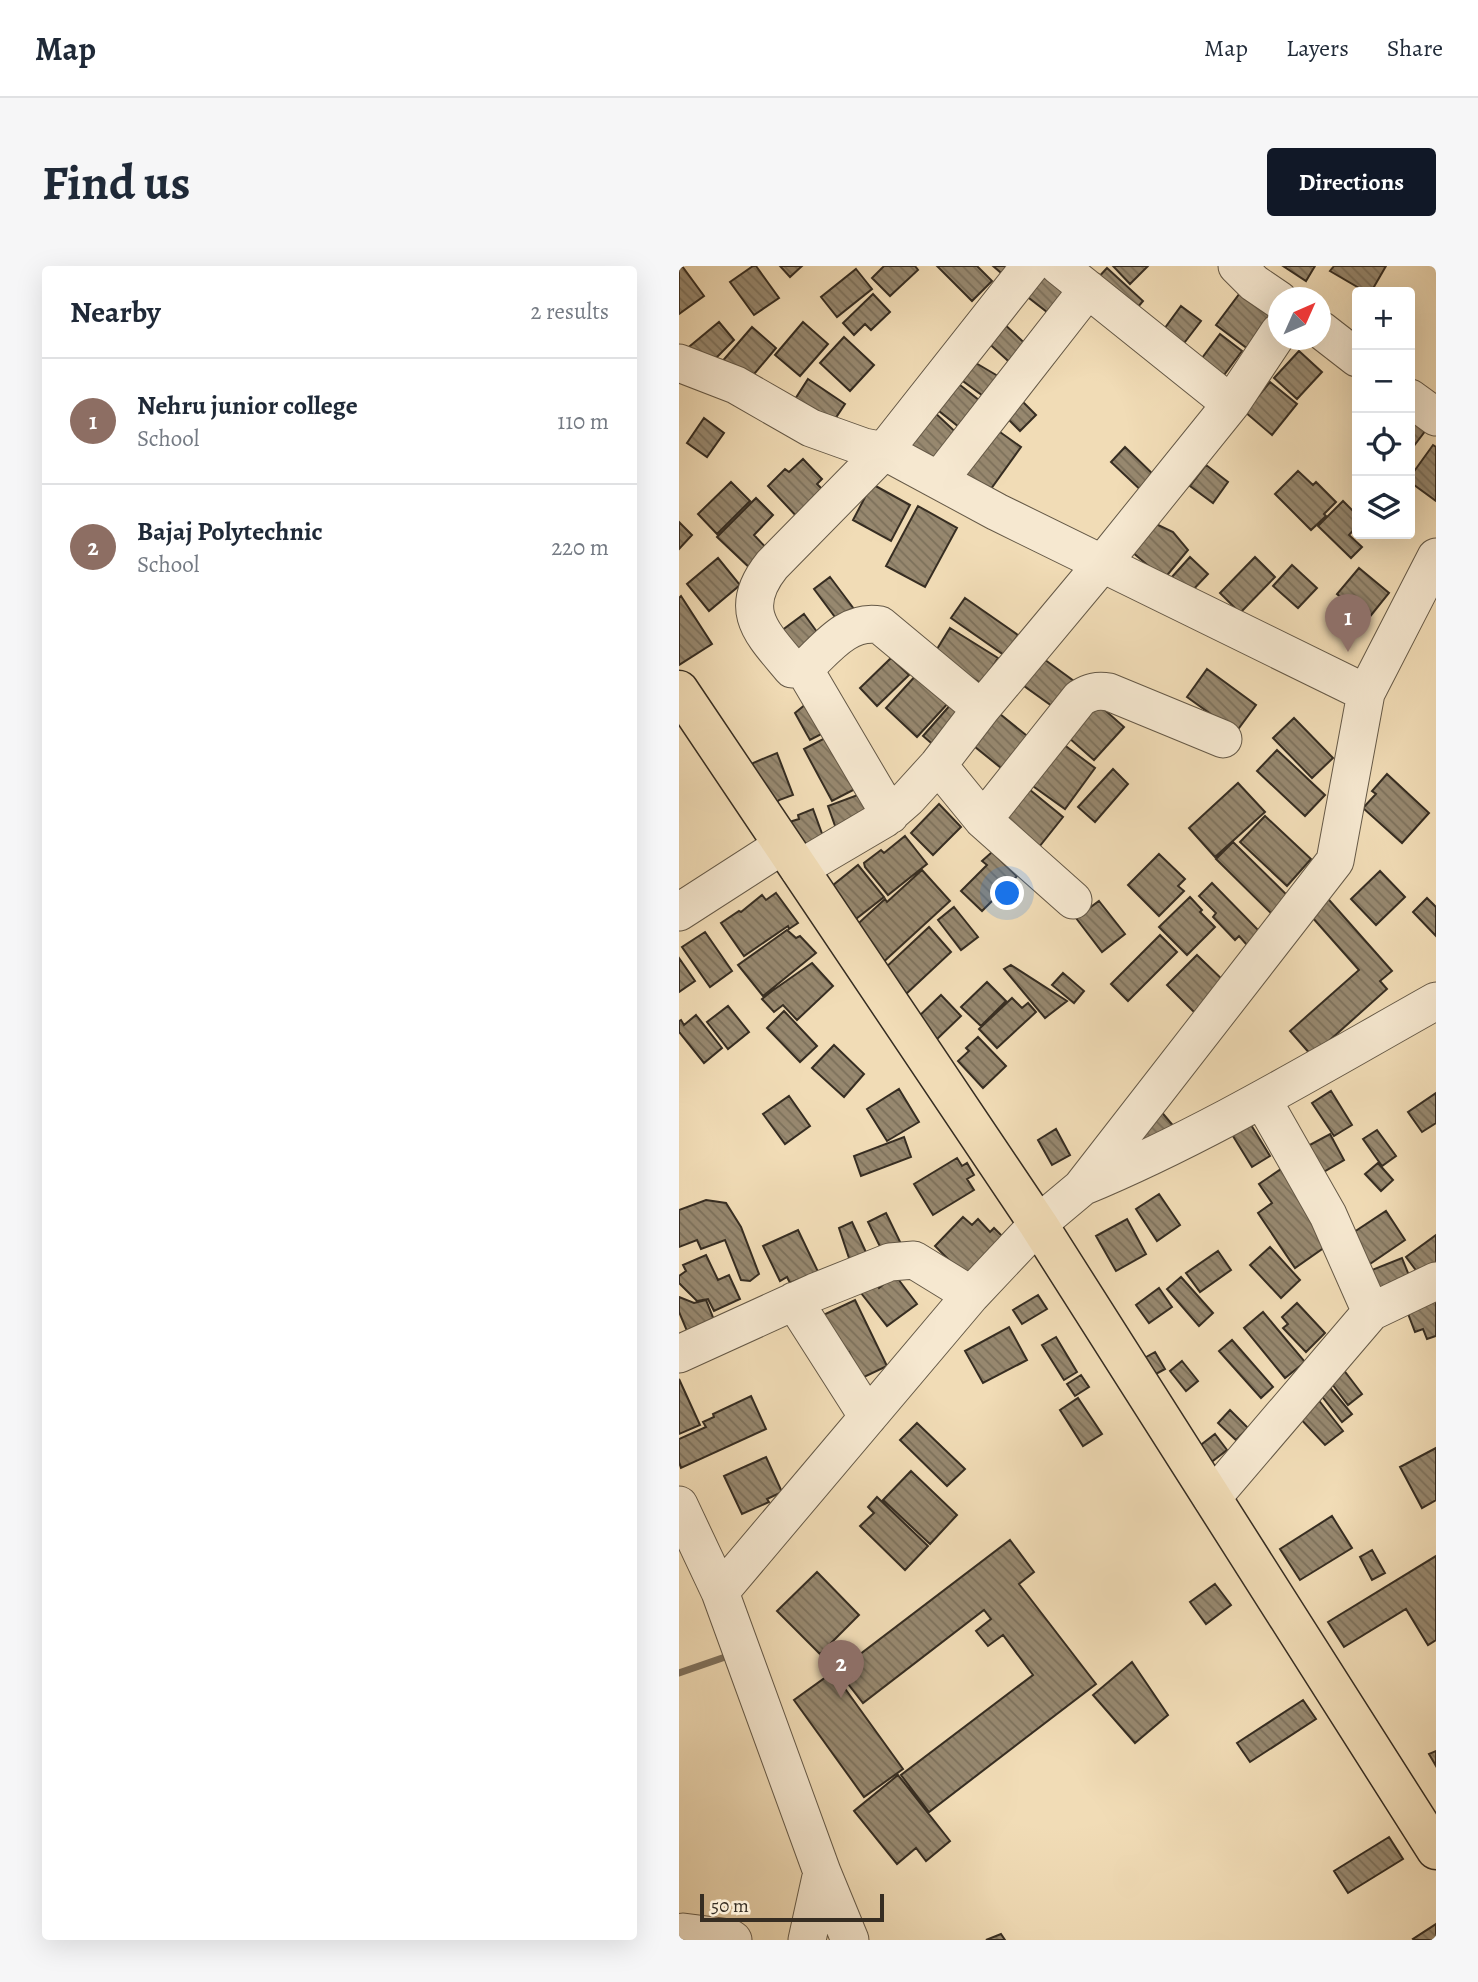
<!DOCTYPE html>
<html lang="en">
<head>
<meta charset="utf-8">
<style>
  :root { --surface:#fff; --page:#f6f6f7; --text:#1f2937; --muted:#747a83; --line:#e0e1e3; --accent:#111827 }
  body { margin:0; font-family:Alegreya,serif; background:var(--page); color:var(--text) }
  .controls { position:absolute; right:21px; top:21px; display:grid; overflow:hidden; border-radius:7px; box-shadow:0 7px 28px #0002 }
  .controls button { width:63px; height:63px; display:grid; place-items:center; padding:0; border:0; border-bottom:2px solid var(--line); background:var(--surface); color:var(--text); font:35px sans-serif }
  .compass { position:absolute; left:589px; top:21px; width:63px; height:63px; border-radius:50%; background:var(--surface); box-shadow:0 7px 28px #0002; rotate:45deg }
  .scale { position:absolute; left:21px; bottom:18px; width:184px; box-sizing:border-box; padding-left:7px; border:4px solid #362d22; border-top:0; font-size:19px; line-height:24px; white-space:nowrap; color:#362d22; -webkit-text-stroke:5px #f6e8d0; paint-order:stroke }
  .you { position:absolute; left:329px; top:628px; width:24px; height:24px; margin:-18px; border:5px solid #fff; border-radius:50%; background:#1a73e8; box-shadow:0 0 0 10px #1a73e833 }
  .badge { display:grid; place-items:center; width:46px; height:46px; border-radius:50%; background:var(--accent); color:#fff; font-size:23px; font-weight:700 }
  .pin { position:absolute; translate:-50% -58px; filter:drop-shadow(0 2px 4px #0008) }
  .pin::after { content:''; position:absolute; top:37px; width:24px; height:21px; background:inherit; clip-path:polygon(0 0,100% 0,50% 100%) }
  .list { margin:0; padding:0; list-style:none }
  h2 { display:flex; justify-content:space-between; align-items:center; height:91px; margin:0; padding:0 28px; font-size:30px }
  h2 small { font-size:23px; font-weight:400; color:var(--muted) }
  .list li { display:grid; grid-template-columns:46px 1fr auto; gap:21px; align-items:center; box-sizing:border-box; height:126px; padding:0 28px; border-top:2px solid var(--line) }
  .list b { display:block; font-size:26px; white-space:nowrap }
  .list p { margin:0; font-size:23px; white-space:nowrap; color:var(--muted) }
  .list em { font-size:23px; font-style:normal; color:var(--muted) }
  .icon { flex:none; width:38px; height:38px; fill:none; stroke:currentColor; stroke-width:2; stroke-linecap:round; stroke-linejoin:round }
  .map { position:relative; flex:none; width:757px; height:1674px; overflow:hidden; border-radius:7px }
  header { display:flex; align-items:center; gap:42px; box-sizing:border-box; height:98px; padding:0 35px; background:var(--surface); border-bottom:2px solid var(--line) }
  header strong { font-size:33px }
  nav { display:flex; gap:38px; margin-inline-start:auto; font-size:24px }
  .intro { display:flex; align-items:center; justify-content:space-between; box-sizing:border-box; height:168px; padding:0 42px }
  h1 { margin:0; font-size:49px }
  .button { padding:18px 32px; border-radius:7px; background:var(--accent); color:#fff; font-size:24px; font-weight:700 }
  main { display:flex; gap:42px; padding:0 42px }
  aside { flex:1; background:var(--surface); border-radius:7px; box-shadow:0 7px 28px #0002 }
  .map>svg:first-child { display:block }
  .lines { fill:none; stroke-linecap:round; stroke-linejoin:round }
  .stream { stroke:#80725d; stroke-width:7 }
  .building { fill:url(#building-back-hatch); stroke:#362d22; stroke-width:2 }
  .minor-casing { stroke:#655947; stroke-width:39 }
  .major-casing { stroke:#362d22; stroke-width:41 }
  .minor { stroke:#f6e8d0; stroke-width:37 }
  .major { stroke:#f1dcb6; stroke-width:38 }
</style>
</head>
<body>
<header>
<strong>Map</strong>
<nav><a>Map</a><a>Layers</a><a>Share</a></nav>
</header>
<div class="intro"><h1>Find us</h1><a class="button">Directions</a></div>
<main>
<aside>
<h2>Nearby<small>2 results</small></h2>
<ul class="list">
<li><span class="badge" style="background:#8d6e63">1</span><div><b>Nehru junior college</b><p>School</p></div><em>110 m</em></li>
<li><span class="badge" style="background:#8d6e63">2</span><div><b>Bajaj Polytechnic</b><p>School</p></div><em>220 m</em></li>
</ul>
</aside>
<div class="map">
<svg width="757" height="1674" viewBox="0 0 757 1674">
  <defs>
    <pattern id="building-back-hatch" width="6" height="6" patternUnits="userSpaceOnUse" patternTransform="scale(1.75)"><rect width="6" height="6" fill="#97886f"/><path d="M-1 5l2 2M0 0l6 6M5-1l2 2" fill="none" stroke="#7c705b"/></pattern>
  </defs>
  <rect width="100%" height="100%" fill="#f1dcb6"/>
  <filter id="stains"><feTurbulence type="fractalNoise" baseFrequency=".00286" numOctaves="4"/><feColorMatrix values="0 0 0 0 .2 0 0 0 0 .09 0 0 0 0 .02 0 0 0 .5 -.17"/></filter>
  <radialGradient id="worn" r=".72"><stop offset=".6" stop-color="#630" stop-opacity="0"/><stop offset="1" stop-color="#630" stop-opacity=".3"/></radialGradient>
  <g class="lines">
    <path class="stream" d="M 0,1407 L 52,1389"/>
  </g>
  <path class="building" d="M 0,0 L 3,0 L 25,30 L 0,48 Z
    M 74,0 L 77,0 L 100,32 L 75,49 L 51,16 Z
    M 101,0 L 123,0 L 111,11 Z
    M 205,0 L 236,0 L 239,4 L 211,30 L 193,12 Z
    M 258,0 L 298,0 L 313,15 L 293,35 Z
    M 314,0 L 339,0 L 328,12 Z
    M 361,0 L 396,27 L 377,53 L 341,25 Z
    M 434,0 L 469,0 L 451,18 Z
    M 604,0 L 636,0 L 627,15 Z
    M 655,0 L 707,0 L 692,26 L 687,26 L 651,5 Z
    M 428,2 L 464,35 L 453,48 L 417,14 Z
    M 177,3 L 193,23 L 158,51 L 142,31 Z
    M 564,23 L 595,47 L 569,83 L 537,59 Z
    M 194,28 L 211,46 L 192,64 L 186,58 L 175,69 L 164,57 Z
    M 502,40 L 522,55 L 499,85 L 480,70 Z
    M 40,56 L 55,74 L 32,97 L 5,85 Z
    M 124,56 L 149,78 L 121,110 L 96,89 Z
    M 323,56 L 353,84 L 337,102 L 306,74 Z
    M 73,61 L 97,82 L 71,113 L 41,98 Z
    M 541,68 L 563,85 L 539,117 L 517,100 Z
    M 165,71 L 195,99 L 171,125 L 141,97 Z
    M 620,85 L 643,106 L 618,133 L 595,112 Z
    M 290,93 L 324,113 L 311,135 L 277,110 Z
    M 129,113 L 166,138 L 148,165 L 111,141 Z
    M 276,115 L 306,139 L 285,165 L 255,141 Z
    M 591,116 L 618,138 L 593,169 L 566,146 Z
    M 341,133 L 357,149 L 341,165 L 325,149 Z
    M 253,144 L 284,173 L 253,206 L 214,185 Z
    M 25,152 L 45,167 L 28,191 L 8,177 Z
    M 731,152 L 747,164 L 731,185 Z
    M 311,159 L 342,181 L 309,227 L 274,212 Z
    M 754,179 L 757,181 L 757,235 L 731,216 L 731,211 Z
    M 446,181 L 480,214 L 467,229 L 432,196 Z
    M 124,193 L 143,213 L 138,218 L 148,228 L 121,254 L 89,220 L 106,203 L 110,206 Z
    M 527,199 L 549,216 L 534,237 L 511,220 Z
    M 619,205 L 634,219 L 637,216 L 657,236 L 645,248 L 647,250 L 632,264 L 596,228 Z
    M 52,216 L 71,235 L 38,268 L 19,248 Z
    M 193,218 L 231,239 L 212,275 L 174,254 Z
    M 77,232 L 94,249 L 75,269 L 92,287 L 74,305 L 38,271 Z
    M 664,235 L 678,249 L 678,260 L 670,269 L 683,281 L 672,292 L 639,260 Z
    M 239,240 L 278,262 L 246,321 L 207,300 Z
    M 0,256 L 13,269 L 0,283 Z
    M 477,258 L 494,266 L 509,284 L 485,313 L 453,286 Z
    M 511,291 L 529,308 L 510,328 L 492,312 Z
    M 576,291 L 596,311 L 561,347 L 541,327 Z
    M 39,292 L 61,319 L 30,345 L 8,318 Z
    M 613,299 L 638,322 L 619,342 L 594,320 Z
    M 680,302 L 710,327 L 689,353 L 658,328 Z
    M 151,311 L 175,343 L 159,355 L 135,323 Z
    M 2,330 L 33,378 L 0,399 L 0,332 Z
    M 286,332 L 339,369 L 325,389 L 272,352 Z
    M 125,348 L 146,377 L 119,397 L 98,368 Z
    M 271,362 L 319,392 L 303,418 L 255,388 Z
    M 358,388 L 399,418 L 380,445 L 338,415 Z
    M 212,392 L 230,409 L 198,440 L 181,422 Z
    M 528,403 L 577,439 L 557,466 L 508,431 Z
    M 240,406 L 271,435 L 238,471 L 207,442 Z
    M 133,433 L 150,464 L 131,474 L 116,447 Z
    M 273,437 L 286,449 L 257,481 L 244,470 Z
    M 419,438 L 445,461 L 415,494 L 390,472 Z
    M 316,444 L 353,474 L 327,506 L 290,476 Z
    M 615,452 L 654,492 L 633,512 L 594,472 Z
    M 150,470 L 178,522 L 153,535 L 125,483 Z
    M 380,475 L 416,502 L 386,543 L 351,518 Z
    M 598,484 L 646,529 L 626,550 L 578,505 Z
    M 98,487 L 114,529 L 100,534 L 90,545 L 64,509 L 74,497 Z
    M 434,503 L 449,518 L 416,556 L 399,541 Z
    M 708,508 L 750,547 L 723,577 L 684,542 L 697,528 L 693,525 Z
    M 559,517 L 586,546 L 536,591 L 510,562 Z
    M 345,519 L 384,551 L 356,586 L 317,553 Z
    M 184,527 L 195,559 L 160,571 L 149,540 Z
    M 260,538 L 282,561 L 254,589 L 232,567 Z
    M 134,543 L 149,584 L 120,594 L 107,557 L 120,553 L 119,549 Z
    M 586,550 L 632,593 L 608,620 L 561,576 Z
    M 226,570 L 248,598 L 209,629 L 186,601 L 185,597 L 202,584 L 205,587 Z
    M 554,576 L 614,635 L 597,652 L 537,593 Z
    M 313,586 L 338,610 L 303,645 L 282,625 L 308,599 L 303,595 Z
    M 480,588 L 506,613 L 499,620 L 505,625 L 480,650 L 449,619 Z
    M 179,599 L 205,631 L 173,656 L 148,624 Z
    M 243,604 L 271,635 L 200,700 L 170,666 L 206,633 L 208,636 Z
    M 701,605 L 726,631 L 697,659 L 672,633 Z
    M 533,617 L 581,666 L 568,679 L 560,670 L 556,674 L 534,651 L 537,647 L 520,630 Z
    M 643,626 L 713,705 L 701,715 L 708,723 L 633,790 L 611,765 L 680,704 L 625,642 Z
    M 97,627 L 119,657 L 110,663 L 109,660 L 65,690 L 42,657 L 60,645 L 62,646 L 83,629 L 87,634 Z
    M 511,631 L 523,644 L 521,646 L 536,661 L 508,689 L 480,661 Z
    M 748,632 L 757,641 L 757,670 L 734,646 Z
    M 420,635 L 446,668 L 423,686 L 397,652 Z
    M 275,641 L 299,671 L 282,684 L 259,654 Z
    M 250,661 L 272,686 L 227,728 L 204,704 Z
    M 108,664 L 117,672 L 121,670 L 137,687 L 84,730 L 59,699 Z
    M 26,666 L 53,705 L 31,721 L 3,681 Z
    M 481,669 L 498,686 L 449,735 L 432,718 Z
    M 518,689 L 551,721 L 520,751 L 488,719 Z
    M 0,692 L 16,715 L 0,726 Z
    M 133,697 L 154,720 L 118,754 L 104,739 L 95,746 L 83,733 L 93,725 Z
    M 332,699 L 388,735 L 366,752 L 325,703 Z
    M 384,707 L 405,725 L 395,737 L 373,719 Z
    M 308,716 L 327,735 L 302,760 L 282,741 Z
    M 262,729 L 282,750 L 257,774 L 237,753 Z
    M 333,732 L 343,742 L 349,737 L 357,746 L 318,782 L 300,763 Z
    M 49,740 L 70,766 L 49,783 L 28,756 Z
    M 105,745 L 138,780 L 121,796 L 88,762 Z
    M 17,749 L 43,782 L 25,797 L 0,766 L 0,755 L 2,754 L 5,759 Z
    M 299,771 L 327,800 L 304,822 L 279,795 L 290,785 L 287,782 Z
    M 155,779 L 185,808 L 165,831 L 133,802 Z
    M 220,823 L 240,856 L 208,875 L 188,843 Z
    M 652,825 L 673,859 L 655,870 L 633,837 Z
    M 757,827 L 757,857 L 743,866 L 729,846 Z
    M 110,830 L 131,860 L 106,878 L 84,848 Z
    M 480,843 L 496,862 L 464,889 L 448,871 Z
    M 569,854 L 591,890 L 573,901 L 549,862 Z
    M 377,863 L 391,889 L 373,899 L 359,874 Z
    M 698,864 L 717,890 L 703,900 L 684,873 Z
    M 651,868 L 665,894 L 641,908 L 627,881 Z
    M 225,871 L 232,891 L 182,910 L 175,890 Z
    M 278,892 L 283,900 L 288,897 L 295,909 L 288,913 L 295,924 L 254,949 L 235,918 Z
    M 699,897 L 714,914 L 702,925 L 686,908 Z
    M 605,901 L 656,974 L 616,1002 L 579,947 L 593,937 L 580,918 Z
    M 480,928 L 501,959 L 478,975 L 457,943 Z
    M 27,934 L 47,937 L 62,961 L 80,1008 L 71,1015 L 62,1014 L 46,974 L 22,983 L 18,974 L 0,981 L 0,944 Z
    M 707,945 L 726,974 L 682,1004 L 663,974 Z
    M 207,947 L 225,984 L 207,993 L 189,956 Z
    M 284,951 L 293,959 L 299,953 L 311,966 L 315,962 L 328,975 L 290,1014 L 256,980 Z
    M 448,953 L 467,988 L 437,1005 L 417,970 Z
    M 173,956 L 191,995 L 173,1001 L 160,962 Z
    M 119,964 L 142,1012 L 121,1022 L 118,1014 L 111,1017 L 108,1011 L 101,1015 L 84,980 Z
    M 757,969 L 757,1005 L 742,1011 L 727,991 Z
    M 591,981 L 621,1014 L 602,1032 L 571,999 Z
    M 539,985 L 552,1004 L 521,1026 L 507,1007 Z
    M 27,989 L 39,1014 L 50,1009 L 61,1033 L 35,1045 L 29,1033 L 18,1035 L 0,1017 L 0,1010 L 7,1005 L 4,999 Z
    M 723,992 L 733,1017 L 699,1031 L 688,1006 Z
    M 216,1009 L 238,1038 L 208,1060 L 182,1027 L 196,1016 L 200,1022 Z
    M 502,1011 L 534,1047 L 520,1060 L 488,1023 Z
    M 480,1022 L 493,1041 L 470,1057 L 457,1039 Z
    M 359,1029 L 368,1043 L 343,1058 L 334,1044 Z
    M 0,1031 L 15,1037 L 27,1034 L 35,1054 L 8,1065 L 0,1046 Z
    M 176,1034 L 208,1100 L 183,1112 L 170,1086 L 156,1092 L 138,1052 Z
    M 757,1034 L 757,1070 L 748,1073 L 744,1063 L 736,1066 L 728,1045 Z
    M 618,1037 L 646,1067 L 627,1086 L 604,1062 L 609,1058 L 603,1051 Z
    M 584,1046 L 626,1096 L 606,1112 L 565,1062 Z
    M 330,1061 L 348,1094 L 304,1117 L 286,1085 Z
    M 377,1071 L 398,1106 L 385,1114 L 363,1079 Z
    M 553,1074 L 594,1121 L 582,1132 L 540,1085 Z
    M 476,1086 L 486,1103 L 464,1115 L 455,1098 Z
    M 503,1095 L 519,1115 L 507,1125 L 491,1105 Z
    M 664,1103 L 683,1128 L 669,1139 L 650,1114 Z
    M 402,1109 L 410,1121 L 396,1130 L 388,1118 Z
    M 0,1113 L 21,1159 L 0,1168 Z
    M 647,1117 L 673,1148 L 663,1156 L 638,1124 Z
    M 634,1127 L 664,1165 L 646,1179 L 617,1148 Z
    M 72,1130 L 87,1163 L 2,1202 L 0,1196 L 0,1173 L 27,1161 L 24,1156 L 35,1151 L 34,1148 Z
    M 399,1132 L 423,1168 L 404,1180 L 381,1144 Z
    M 551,1144 L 569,1162 L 557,1174 L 539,1157 Z
    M 238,1157 L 286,1203 L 268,1220 L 221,1174 Z
    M 536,1168 L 548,1184 L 526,1201 L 514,1185 Z
    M 757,1182 L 757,1234 L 743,1242 L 721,1201 Z
    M 87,1191 L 103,1226 L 88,1233 L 90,1236 L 63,1248 L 45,1210 Z
    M 232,1205 L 278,1249 L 251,1278 L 204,1234 Z
    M 198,1231 L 249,1280 L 226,1304 L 181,1260 L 195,1247 L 189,1241 Z
    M 653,1250 L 673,1282 L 621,1314 L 601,1283 Z
    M 331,1274 L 355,1306 L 340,1318 L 417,1418 L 250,1546 L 222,1509 L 354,1409 L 324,1369 L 309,1380 L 297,1365 L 312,1353 L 305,1344 L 184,1437 L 159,1405 Z
    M 693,1284 L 706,1307 L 693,1314 L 681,1291 Z
    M 757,1290 L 757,1374 L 749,1379 L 727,1343 L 665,1381 L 649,1356 Z
    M 138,1306 L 180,1349 L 141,1388 L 98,1345 Z
    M 536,1318 L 552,1339 L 527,1358 L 511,1336 Z
    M 453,1396 L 489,1449 L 456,1477 L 414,1429 Z
    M 154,1406 L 224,1503 L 185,1531 L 115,1434 Z
    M 624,1434 L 637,1453 L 571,1496 L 558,1477 Z
    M 757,1485 L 757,1500 L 750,1488 Z
    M 219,1509 L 271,1575 L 247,1595 L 237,1582 L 218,1598 L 175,1545 Z
    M 710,1571 L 724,1593 L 669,1627 L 655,1605 Z
    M 757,1658 L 757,1674 L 735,1674 L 734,1673 Z
    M 322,1668 L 326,1674 L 307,1674 Z"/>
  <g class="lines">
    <defs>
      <path id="minor" d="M 380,0 L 552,138
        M 558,0 L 575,17 L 600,34
        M 642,64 L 678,92
        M 0,97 L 57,119 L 132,162 L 185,181 L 205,185 L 318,246 L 687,427
        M 731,132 L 757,151
        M 260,214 L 409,23
        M 125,403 C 147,383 168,353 201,359 L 302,443
        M 259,499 L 304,554 L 394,634
        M 211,549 L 125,403 L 113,403 C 83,367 57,344 93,299 L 205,185 L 351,0
        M 304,554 L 401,432 C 411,426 418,424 430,426 L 544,473
        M 120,603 L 205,553 L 229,532 L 259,499 L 302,443 L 423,298 L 552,138 L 600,66
        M 0,646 L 104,579
        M 583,833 L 649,949 L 692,1046
        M 403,921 C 526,870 641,800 757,735
        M 115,1035 L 189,1151
        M 0,1088 L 136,1026 L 211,996 L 235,994 L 292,1029
        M 533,1232 L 692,1046 L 757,1015
        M 0,1239 L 41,1326 L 143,1606 L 171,1674
        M 41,1326 L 292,1029 L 359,958 L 402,922 L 656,595 L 687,427 L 757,291
        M 0,1667 L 4,1666 L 51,1672 L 54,1674
        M 128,1674 L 143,1606"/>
      <path id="major" d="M 0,424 L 359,958 L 757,1584"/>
    </defs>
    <use href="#minor" class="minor-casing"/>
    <use href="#major" class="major-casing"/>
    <use href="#minor" class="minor"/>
    <use href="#major" class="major"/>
  </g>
  <rect width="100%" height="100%" filter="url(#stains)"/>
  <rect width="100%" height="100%" fill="url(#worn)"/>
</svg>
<div class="controls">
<button>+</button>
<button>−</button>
<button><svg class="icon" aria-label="locate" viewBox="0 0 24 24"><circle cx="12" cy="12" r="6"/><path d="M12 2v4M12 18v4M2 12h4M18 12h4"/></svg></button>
<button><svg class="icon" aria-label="layers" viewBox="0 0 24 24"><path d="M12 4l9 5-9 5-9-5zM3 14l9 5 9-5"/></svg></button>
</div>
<svg class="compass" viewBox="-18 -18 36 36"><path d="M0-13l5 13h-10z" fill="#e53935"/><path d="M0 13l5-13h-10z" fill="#747a83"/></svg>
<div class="scale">50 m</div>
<div class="you"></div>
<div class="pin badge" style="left:669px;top:386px;background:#8d6e63">1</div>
<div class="pin badge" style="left:162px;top:1432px;background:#8d6e63">2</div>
</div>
</main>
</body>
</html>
